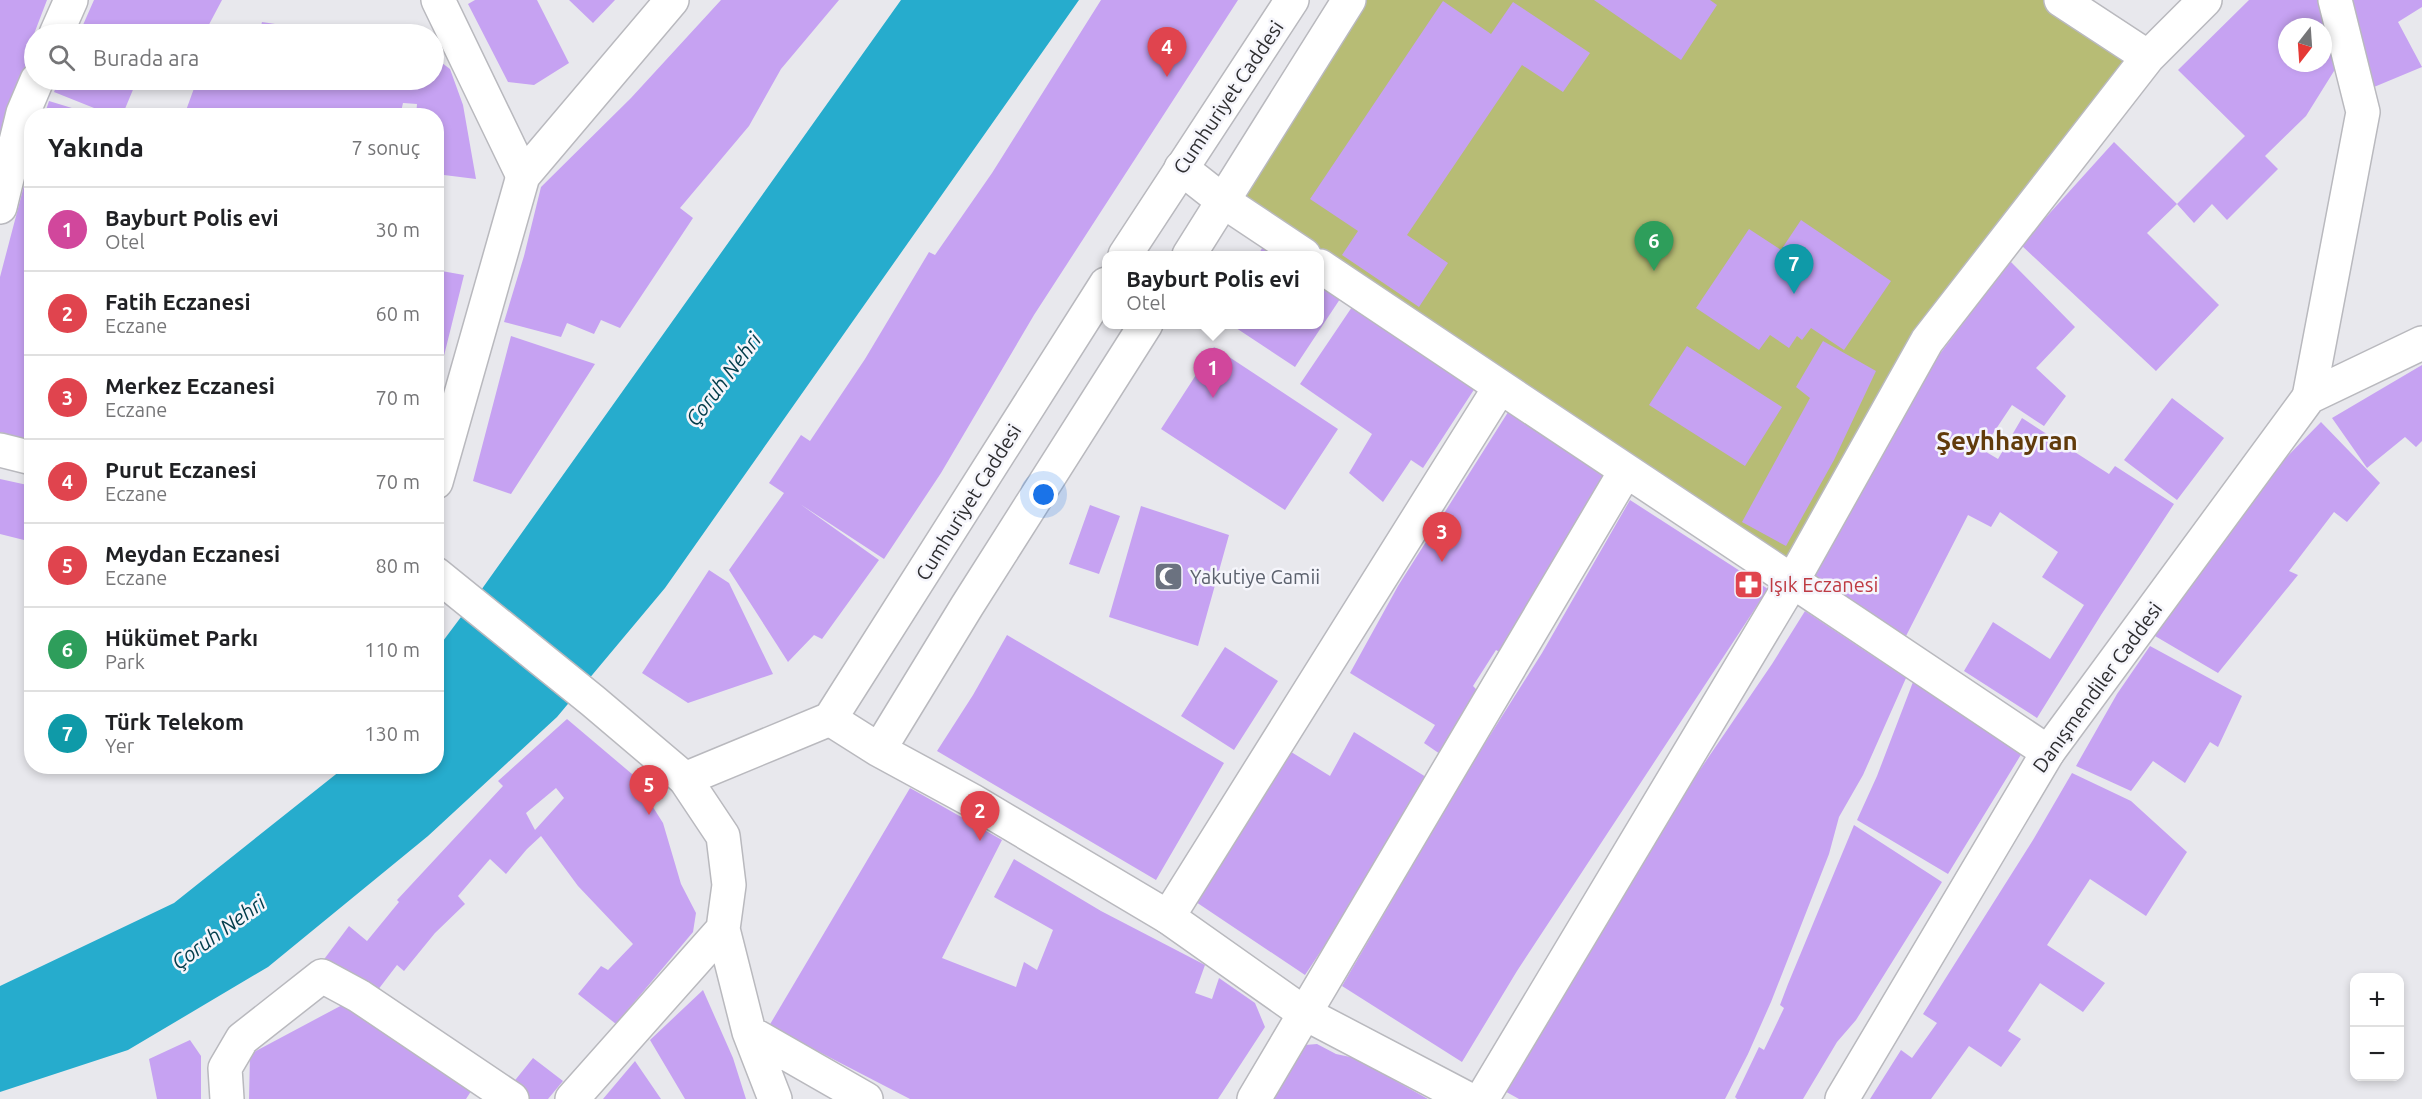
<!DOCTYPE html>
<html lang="tr">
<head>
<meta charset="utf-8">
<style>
  :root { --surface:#fff; --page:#f6f6f6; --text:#202124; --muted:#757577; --line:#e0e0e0; --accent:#1a73e8 }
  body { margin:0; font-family:Ubuntu,sans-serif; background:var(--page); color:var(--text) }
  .controls { position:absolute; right:18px; bottom:18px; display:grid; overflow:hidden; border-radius:12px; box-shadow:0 3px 9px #0003 }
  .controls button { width:54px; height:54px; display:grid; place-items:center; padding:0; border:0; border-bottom:2px solid var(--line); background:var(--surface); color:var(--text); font:30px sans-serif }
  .compass { position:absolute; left:2278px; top:18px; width:54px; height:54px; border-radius:50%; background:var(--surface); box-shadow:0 3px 9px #0003; rotate:197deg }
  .you { position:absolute; left:1044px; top:495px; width:21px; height:21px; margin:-15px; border:4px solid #fff; border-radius:50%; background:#1a73e8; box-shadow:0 0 0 9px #1a73e833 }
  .badge { display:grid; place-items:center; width:39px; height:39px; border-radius:50%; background:var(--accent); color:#fff; font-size:20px; font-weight:700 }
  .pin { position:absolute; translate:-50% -50px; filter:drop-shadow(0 2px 3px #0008) }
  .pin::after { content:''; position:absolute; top:32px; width:21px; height:18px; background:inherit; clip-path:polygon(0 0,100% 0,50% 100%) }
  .popup { position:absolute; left:1102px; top:251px; width:222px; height:78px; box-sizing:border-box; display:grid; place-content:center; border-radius:12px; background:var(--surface); filter:drop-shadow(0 2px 4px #0005); font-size:20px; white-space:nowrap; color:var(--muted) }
  .popup b { font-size:22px; color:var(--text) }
  .popup::after { content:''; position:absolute; left:50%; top:100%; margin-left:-12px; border:12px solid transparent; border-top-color:var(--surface) }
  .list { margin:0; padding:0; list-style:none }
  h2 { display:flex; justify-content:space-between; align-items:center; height:78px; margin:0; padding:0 24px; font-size:26px }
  h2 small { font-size:20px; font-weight:400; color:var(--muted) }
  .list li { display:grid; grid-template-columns:39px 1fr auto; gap:18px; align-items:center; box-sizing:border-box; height:84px; padding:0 24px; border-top:2px solid var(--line) }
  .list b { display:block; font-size:22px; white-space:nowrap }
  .list p { margin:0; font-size:20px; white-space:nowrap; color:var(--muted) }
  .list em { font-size:20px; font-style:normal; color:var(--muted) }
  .icon { flex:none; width:33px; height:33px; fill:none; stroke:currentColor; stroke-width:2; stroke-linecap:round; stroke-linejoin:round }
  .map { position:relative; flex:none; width:2422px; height:1099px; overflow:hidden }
  .search { position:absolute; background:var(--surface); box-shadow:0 3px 9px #0003; left:24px; top:24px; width:420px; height:66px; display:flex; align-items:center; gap:15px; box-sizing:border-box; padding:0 21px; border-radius:33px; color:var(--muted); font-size:22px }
  .panel { position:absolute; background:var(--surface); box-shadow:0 3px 9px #0003; left:24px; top:108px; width:420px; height:666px; border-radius:24px }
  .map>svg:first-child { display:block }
  .green { fill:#b7bc75 }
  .water { fill:#26accd }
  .building { fill:#c6a2f2; fill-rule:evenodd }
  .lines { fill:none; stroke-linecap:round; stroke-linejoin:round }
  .street-casing { stroke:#b9b9be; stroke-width:36 }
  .secondary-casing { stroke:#b9b9be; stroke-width:36 }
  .street { stroke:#fff; stroke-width:33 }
  .secondary { stroke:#fff; stroke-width:33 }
  .labels { text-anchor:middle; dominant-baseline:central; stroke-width:5; stroke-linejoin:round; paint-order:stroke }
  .street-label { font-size:20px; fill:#2d2d2f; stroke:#f5f5fb }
  .worship-label { font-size:20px; fill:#5b616d; stroke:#f5f5fb; text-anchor:start }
  .health-label { font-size:20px; fill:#be3a42; stroke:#f5f5fb; text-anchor:start }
  .water-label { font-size:21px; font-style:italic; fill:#023c4a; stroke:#f5f5fb }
  .district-label { font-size:26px; font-weight:bold; fill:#613b0b; stroke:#f5f5fb }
</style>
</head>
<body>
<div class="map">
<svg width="2422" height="1099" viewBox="0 0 2422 1099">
  <rect width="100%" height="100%" fill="#e8e8ed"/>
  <path class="green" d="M 1356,0 L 2065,0 L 2148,57 L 1927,341 L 1793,580 L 1223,201 Z"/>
  <path class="water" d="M 901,0 L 1079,0 L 665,588 L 557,717 L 428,836 L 268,967 L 128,1050 L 0,1092 L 0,986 L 174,903 L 345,767 L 436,766 L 437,649 L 479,593 Z"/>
  <path class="building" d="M 0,0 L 47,0 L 34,34 L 0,156 Z
    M 94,0 L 222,0 L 204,34 L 79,34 Z
    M 475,0 L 537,0 L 569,63 L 534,85 L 508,82 L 468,4 Z
    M 569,0 L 615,0 L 593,23 Z
    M 721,0 L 839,0 L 781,69 L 749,126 L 680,208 L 693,218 L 620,328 L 601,320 L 594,334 L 567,323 L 561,337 L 504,322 L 524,256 L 541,187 L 631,98 Z
    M 1101,0 L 1238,0 L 1034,315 L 941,473 L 884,559 L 800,504 L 879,560 L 822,639 L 814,635 L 788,662 L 729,570 L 784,493 L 769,483 L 801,435 L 810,441 L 865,359 L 929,252 L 935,255 L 992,173 Z
    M 1594,0 L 1710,0 L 1717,5 L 1681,60 Z
    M 2249,0 L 2323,0 L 2339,63 L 2306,116 L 2265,156 L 2278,169 L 2227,220 L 2212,204 L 2194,223 L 2177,204 L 2245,136 L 2178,70 ZM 2287,27 L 2323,27 L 2323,63 L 2287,63 Z
    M 2343,0 L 2422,0 L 2422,7 L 2398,22 L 2422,67 L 2374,87 L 2348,25 Z
    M 1443,1 L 1491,34 L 1513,2 L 1590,53 L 1563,92 L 1522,65 L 1407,235 L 1448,263 L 1419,307 L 1342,255 L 1358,231 L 1310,199 Z
    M 262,22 L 334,33 L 334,34 L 259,34 Z
    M 434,57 L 450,69 L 463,105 L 476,179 L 436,174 L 436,116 L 416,116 L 417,104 L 403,103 L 400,116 L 184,116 L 197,80 L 434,80 Z
    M 59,80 L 137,80 L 122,116 L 114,116 L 54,92 Z
    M 49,101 L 85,112 L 85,116 L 44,116 Z
    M 2114,142 L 2177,204 L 2147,233 L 2219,305 L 2156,371 L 2021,245 Z
    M 31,159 L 31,362 L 32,441 L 0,432 L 0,277 Z
    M 1801,220 L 1891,281 L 1844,350 L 1811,328 L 1802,340 L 1797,336 L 1789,348 L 1770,335 L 1759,350 L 1696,308 L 1749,229 L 1781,250 Z
    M 1264,245 L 1280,255 L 1258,255 Z
    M 2010,261 L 2075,327 L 2036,368 L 2066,396 L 2044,426 L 2012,405 L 1988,441 L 1976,434 L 1971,443 L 1998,459 L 2022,418 L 2109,474 L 2115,466 L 2174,504 L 2101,615 L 2037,718 L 1964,671 L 1993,622 L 2050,659 L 2084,605 L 2042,577 L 2058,552 L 2000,512 L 1991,527 L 1968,515 L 1906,636 L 1812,579 L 1912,395 L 1939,355 Z
    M 436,270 L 464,275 L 437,384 L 436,384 Z
    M 1320,281 L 1342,296 L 1295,367 L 1230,324 L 1320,324 Z
    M 1354,304 L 1477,385 L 1423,468 L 1411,460 L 1383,502 L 1349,473 L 1372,434 L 1300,384 Z
    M 511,336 L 595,364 L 511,494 L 473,481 Z
    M 1823,341 L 1876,371 L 1834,460 L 1786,546 L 1742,522 L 1810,398 L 1796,387 Z
    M 1687,346 L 1782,407 L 1745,466 L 1649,405 Z
    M 1214,347 L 1338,429 L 1285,510 L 1161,429 Z
    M 2422,365 L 2422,441 L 2416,447 L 2405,437 L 2367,468 L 2332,418 Z
    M 2172,398 L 2224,438 L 2177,500 L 2124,460 Z
    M 1510,409 L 1610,480 L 1501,653 L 1496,650 L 1473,686 L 1478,691 L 1440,754 L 1424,743 L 1435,725 L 1350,673 L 1398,586 Z
    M 2321,422 L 2380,483 L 2347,522 L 2334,512 L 2289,571 L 2298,575 L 2218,673 L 2155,636 L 2226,530 L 2277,467 Z
    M 0,479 L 32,486 L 32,542 L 0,534 Z
    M 1630,500 L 1768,589 L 1517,971 L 1462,1062 L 1342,986 L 1468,770 L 1542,653 Z
    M 1090,505 L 1120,516 L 1099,574 L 1069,564 Z
    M 1141,506 L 1229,535 L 1198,646 L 1109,617 Z
    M 709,570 L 729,583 L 773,674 L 688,703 L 642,673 Z
    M 1805,611 L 1906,678 L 1863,775 L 1839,817 L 1829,854 L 1771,1002 L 1748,1054 L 1725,1099 L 1519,1099 L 1501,1089 L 1633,868 L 1772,664 Z
    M 1007,635 L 1224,763 L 1156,880 L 937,751 L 973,695 Z
    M 2150,646 L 2242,696 L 2218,747 L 2210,742 L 2185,783 L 2153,761 L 2131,791 L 2076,766 L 2117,694 Z
    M 1225,647 L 1278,681 L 1234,750 L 1181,716 Z
    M 1913,682 L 2022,753 L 1948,874 L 1857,820 L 1877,776 Z
    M 567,719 L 632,774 L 663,823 L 681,884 L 696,913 L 693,932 L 616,1024 L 578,994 L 601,966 L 608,970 L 633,944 L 578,886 L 541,836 L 527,849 L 506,874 L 490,859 L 458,896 L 465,904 L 435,933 L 404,971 L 397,965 L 371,999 L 322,962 L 349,926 L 367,941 L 399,902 L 397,900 L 503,786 L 498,781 ZM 556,788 L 564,798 L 535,830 L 526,813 Z
    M 1354,732 L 1426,777 L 1361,891 L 1305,975 L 1196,902 L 1288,750 L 1330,776 Z
    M 2072,773 L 2131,801 L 2187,852 L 2146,916 L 2090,879 L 2047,945 L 2105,983 L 2083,1012 L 2040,983 L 2008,1031 L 2021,1039 L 2001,1067 L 1969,1046 L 1931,1099 L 1870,1099 L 1901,1050 L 1912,1058 L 1937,1023 L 1923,1014 L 2033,840 Z
    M 910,788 L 1002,840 L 942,958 L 1016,987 L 1024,962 L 1037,970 L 1053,930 L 994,897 L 1014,859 L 1101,911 L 1205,965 L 1195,993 L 1212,999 L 1219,978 L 1255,1003 L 1265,1027 L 1218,1099 L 910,1099 L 769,1026 Z
    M 1854,825 L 1942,882 L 1856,1020 L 1837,1042 L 1803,1099 L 1737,1099 L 1735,1097 L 1759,1047 L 1764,1050 L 1784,1008 L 1780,1005 L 1788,984 Z
    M 703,990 L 733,1058 L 746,1099 L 685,1099 L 650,1040 Z
    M 346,1003 L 475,1085 L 466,1099 L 249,1099 L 250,1054 Z
    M 190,1040 L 201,1056 L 201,1099 L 157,1099 L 149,1059 Z
    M 1317,1044 L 1336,1054 L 1355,1058 L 1428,1099 L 1274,1099 L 1305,1045 Z
    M 533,1058 L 563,1081 L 548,1099 L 530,1099 L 512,1084 Z
    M 635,1061 L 661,1099 L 603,1099 Z"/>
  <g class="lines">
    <defs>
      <path id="street" d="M 438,0 L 523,176
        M 2061,0 L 2148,57
        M 1181,168 L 1223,201 L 1304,255
        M 1320,266 C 1562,429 1806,589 2048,752
        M 2309,397 L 2363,112 L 2335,0
        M 685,779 L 723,836 L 729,885 L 723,929 L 749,1032 L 775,1099
        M 1168,917 L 1500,387
        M 749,1032 L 866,1099
        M 227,1099 L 225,1068 L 242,1039 L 322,976 L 359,996 L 512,1099
        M 572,1099 L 723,929
        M 1254,1099 L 1625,472
        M 1482,1099 L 1793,580 L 1927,341 L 2148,57 L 2205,0"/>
      <path id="secondary" d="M 56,34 L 71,0
        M 0,207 L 23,113 L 37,80
        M 1125,255 L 1292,0
        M 1189,255 L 1349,0
        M 0,450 L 32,458
        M 436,482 L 523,176 L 672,0
        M 436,574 L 593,701 L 685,779 L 830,719 L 879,750 L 971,800 L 1168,917 L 1304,1013 L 1468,1099
        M 830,719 L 1106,284
        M 879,750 L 967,606 L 1146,324
        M 1842,1099 L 2048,752 L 2309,397 L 2422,343"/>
    </defs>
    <use href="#street" class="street-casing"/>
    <use href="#secondary" class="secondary-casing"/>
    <use href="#street" class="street"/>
    <use href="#secondary" class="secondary"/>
  </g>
  <defs>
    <symbol id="mosque-square" viewBox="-11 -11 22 22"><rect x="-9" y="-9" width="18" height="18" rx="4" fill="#6b7280" stroke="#f5f5fb"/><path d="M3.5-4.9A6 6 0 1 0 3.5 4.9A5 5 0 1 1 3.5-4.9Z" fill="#fff"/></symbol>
    <symbol id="pharmacy-square" viewBox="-11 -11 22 22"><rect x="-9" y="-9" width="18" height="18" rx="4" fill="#e0444e" stroke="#f5f5fb"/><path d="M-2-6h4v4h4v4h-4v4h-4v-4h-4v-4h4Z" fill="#fff"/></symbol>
  </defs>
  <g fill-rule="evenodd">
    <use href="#mosque-square" x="1152" y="560" width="33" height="33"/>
    <use href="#pharmacy-square" x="1732" y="568" width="33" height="33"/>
  </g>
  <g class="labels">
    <g class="street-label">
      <text transform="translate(1228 97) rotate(-56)">Cumhuriyet Caddesi</text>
      <text transform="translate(968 502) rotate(-58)">Cumhuriyet Caddesi</text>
      <text transform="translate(2097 687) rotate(-54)">Danışmendiler Caddesi</text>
    </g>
    <g class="worship-label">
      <text x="1190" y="576">Yakutiye Camii</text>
    </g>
    <g class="health-label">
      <text x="1769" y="584">Işık Eczanesi</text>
    </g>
    <g class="water-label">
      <text transform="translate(723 379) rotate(-53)">Çoruh Nehri</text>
      <text transform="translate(218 932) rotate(-36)">Çoruh Nehri</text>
    </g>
    <g class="district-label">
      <text x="2007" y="440">Şeyhhayran</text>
    </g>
  </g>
</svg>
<div class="controls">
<button>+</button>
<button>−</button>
</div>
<svg class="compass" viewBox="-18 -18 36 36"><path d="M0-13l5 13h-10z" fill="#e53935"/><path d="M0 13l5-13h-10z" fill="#757577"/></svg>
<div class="you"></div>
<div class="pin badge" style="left:1213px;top:398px;background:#d1479c">1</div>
<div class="popup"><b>Bayburt Polis evi</b>Otel</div>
<div class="pin badge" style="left:980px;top:841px;background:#e0444e">2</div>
<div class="pin badge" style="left:1442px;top:562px;background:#e0444e">3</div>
<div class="pin badge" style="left:1167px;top:77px;background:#e0444e">4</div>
<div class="pin badge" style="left:649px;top:815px;background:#e0444e">5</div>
<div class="pin badge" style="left:1654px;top:271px;background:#2e9e5b">6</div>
<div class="pin badge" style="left:1794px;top:294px;background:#0f9aa8">7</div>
<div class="search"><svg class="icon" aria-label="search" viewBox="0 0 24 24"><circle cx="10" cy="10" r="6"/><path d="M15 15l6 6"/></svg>Burada ara</div>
<section class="panel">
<h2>Yakında<small>7 sonuç</small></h2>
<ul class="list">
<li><span class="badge" style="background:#d1479c">1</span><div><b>Bayburt Polis evi</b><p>Otel</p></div><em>30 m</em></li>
<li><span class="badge" style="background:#e0444e">2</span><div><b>Fatih Eczanesi</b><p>Eczane</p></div><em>60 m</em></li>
<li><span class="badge" style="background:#e0444e">3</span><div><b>Merkez Eczanesi</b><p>Eczane</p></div><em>70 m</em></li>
<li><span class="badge" style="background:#e0444e">4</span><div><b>Purut Eczanesi</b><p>Eczane</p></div><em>70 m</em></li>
<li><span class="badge" style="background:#e0444e">5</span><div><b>Meydan Eczanesi</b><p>Eczane</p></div><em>80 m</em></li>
<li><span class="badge" style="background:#2e9e5b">6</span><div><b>Hükümet Parkı</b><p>Park</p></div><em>110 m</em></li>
<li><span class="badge" style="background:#0f9aa8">7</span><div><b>Türk Telekom</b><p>Yer</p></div><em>130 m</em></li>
</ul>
</section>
</div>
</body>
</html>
